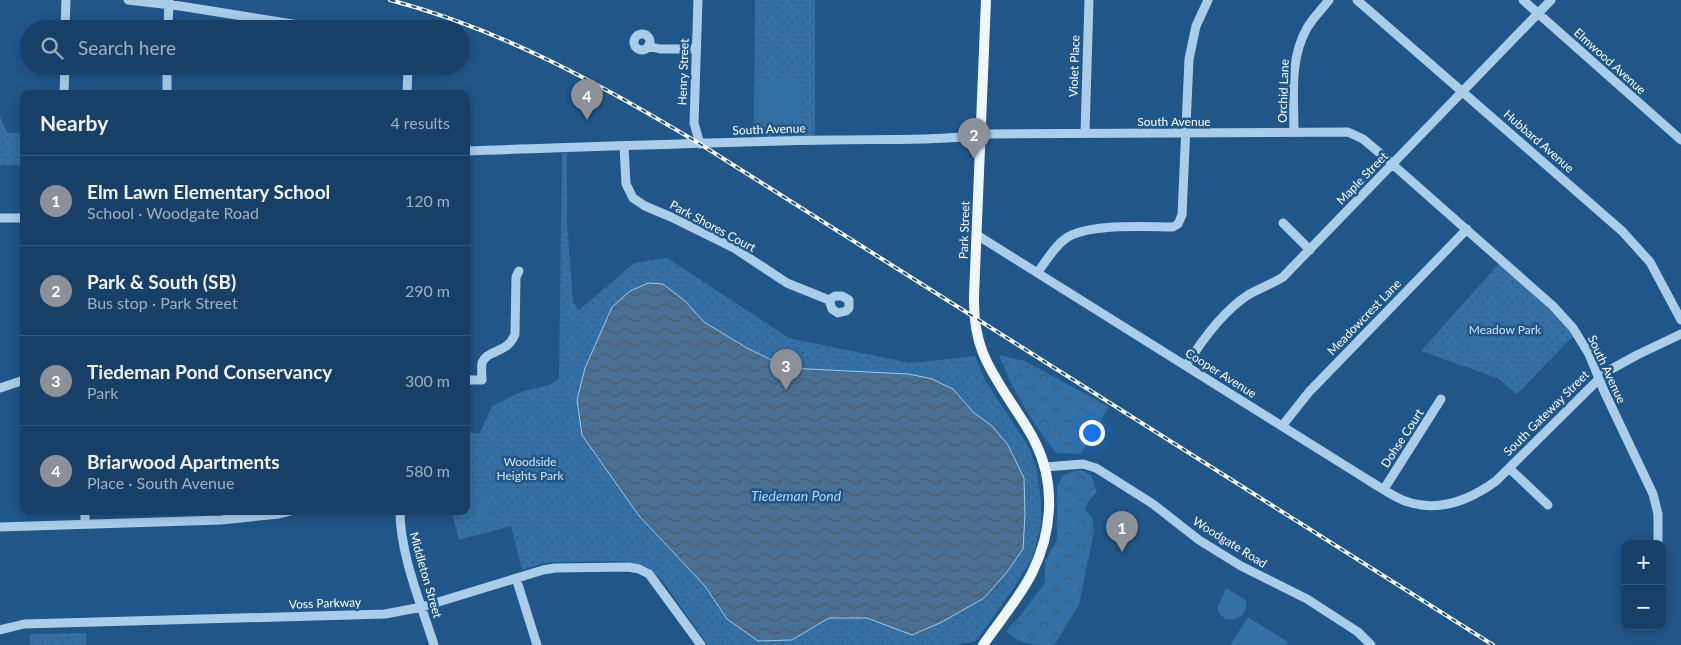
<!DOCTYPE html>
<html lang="en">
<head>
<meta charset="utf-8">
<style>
  :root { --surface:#184066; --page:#21476c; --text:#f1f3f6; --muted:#9fafbf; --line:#36597a; --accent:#8c9099 }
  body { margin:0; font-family:Lato,sans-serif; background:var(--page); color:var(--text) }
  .controls { position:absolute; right:15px; bottom:15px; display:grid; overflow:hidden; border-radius:10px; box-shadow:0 2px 12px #0003 }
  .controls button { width:45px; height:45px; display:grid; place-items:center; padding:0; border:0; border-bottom:1px solid var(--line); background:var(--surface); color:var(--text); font:25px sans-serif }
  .you { position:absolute; left:1091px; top:432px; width:18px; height:18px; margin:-12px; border:4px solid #fff; border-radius:50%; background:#1a73e8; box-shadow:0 0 0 8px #1a73e833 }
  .badge { display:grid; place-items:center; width:32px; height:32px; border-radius:50%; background:var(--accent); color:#fff; font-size:16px; font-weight:700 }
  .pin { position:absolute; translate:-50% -41px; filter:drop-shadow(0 1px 2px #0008) }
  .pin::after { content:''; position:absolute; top:26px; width:18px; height:15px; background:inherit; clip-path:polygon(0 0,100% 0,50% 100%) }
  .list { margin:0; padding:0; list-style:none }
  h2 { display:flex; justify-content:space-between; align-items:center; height:65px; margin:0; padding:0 20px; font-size:21px }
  h2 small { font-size:16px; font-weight:400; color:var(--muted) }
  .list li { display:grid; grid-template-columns:32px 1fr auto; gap:15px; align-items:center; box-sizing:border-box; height:90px; padding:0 20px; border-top:1px solid var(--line) }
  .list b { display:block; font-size:19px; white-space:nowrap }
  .list p { margin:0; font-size:16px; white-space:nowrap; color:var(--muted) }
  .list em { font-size:16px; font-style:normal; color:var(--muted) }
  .icon { flex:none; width:28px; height:28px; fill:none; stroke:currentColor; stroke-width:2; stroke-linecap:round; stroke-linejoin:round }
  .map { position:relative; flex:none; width:1681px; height:645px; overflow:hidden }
  .search { position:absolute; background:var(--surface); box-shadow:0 2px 12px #0003; left:20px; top:20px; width:450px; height:55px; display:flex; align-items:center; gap:12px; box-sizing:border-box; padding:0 18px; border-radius:28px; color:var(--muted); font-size:19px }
  .panel { position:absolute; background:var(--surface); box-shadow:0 2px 12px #0003; left:20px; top:90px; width:450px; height:425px; border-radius:10px }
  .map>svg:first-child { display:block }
  .grass { fill:url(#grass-dots) }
  .forest { fill:url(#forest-crowns) }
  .pitch { fill:#3370a5 }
  .water { fill:url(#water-waves); stroke:#9ec9ec }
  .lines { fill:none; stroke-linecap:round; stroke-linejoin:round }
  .minor { stroke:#aacdea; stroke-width:9 }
  .major { stroke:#eef6fe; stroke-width:10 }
  .rail-casing { stroke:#fff; stroke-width:4 }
  .rail { stroke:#205688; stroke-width:2; stroke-dasharray:5.5; stroke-linecap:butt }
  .labels { text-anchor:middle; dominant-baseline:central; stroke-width:5; stroke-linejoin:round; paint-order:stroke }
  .street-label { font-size:12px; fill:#fff; stroke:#205688 }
  .park-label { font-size:12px; fill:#cfe5f8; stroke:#205688 }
  .water-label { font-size:14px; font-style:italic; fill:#b6d7f2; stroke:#205688 }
</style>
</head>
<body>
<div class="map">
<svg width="1681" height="645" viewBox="0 0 1681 645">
  <defs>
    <pattern id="grass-dots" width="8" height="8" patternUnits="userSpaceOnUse" patternTransform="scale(1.25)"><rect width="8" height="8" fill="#3370a5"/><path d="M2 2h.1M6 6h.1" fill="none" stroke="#425a70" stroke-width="1.8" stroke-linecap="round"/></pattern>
    <pattern id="forest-crowns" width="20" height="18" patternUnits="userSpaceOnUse" patternTransform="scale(1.25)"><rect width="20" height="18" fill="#3370a5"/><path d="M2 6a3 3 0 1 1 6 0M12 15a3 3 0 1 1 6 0" fill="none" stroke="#425a70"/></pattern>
    <pattern id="water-waves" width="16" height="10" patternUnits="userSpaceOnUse" patternTransform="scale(1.25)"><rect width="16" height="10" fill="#497093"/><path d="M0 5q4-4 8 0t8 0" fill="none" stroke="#4b5a68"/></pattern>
  </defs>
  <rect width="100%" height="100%" fill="#205688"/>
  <path class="grass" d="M 755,0 L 815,0 L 815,140 L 754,143 Z
    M 0,116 L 7,133 L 24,133 L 24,165 L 0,165 Z
    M 562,153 L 567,153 L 567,222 L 573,302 L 579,310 L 634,263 L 667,258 L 789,338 L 910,363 L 975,356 L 985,380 L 1029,447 L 1037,470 L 1041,501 L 1041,525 L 1033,557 L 1012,591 L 976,641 L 956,645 L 708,645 L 661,579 L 645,566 L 626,561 L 557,562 L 544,563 L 522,570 L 511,526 L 459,540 L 453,517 L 453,511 L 466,511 L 466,433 L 480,433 L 492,406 L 521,392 L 549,385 L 559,379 Z
    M 1502,260 L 1576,333 L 1517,394 L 1497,378 L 1421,351 Z
    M 86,633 L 86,645 L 30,645 L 30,634 Z"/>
  <path class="forest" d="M 999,355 L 1025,361 L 1109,407 L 1081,454 L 1056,453 C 1032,423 1013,391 999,355 Z
    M 1081,470 L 1091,475 L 1097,492 L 1088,502 L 1085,510 L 1092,517 L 1094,531 L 1079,605 L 1054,645 C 1034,645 1021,645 1006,631 L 1016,621 L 1045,583 L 1045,561 L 1057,539 L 1057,487 L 1062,476 L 1074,471 Z"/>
  <path class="pitch" d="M 800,81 L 800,120 L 765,121 L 760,117 L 761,82 Z
    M 1478,329 L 1492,341 L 1482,353 L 1467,340 Z
    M 486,499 L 491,520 L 477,524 L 472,502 Z
    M 1226,588 L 1246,600 C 1248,613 1239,622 1226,619 L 1220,615 L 1217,608 Z
    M 1248,617 L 1288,642 L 1286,645 L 1230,645 Z"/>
  <path class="water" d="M 648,283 L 663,284 L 685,301 L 704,322 L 747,348 L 788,368 L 909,374 L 932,379 L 953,389 L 973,412 L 992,426 L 1008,445 L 1024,478 L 1025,514 L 1023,549 L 1007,572 L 984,598 L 942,622 L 912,635 L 867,618 L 829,618 L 792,640 L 758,641 L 727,619 L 705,586 L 640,517 L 627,499 L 582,435 L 577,400 L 585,368 L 612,307 L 630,291 Z"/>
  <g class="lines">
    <path class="minor" d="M 128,0 L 180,6 L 324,29
      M 698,0 L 694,123 L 700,144
      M 1357,0 L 1622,231 L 1650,262 L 1681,320
      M 1523,0 L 1681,140
      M 65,29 L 66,0
      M 168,29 L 169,0
      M634 42a8 8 0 1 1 16 0a8 8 0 1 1-16 0Z
      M 648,46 L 660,49 L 696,49
      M 64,94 L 65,66
      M 167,94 L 167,66
      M 407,94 L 408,66
      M 1294,132 C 1294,97 1289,60 1307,28 C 1313,18 1322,9 1329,0
      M 1085,133 L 1089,0
      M 624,146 L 626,184 L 633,198 L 645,206 L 671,217 L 734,248 L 787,283 L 829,300
      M 466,151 C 588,147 709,142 831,140 C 884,139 937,141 990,134 L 1348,132 L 1363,139 L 1382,155 L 1553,306 L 1573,328 L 1589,354 L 1604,391 L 1653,494 L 1658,514 L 1658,544
      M 0,218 L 24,218
      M 1283,223 L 1310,250
      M 977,235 L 1368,480 C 1380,487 1392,496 1405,501 C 1438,513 1470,500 1496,481 L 1606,372 L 1637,355 L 1681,334
      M 1038,272 C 1046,261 1054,247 1065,239 C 1087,223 1145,227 1173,227 L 1178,224 L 1182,215 L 1189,59 L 1196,26 L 1208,0
      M 835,296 L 842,296 L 849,300 L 849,308 L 846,311 L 838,313 L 832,309 L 829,300 Z
      M 1186,366 C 1202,340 1222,312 1248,295 C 1260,288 1272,284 1283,277 L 1551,0
      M 466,380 L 482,380 C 482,375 481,368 482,363 C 487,349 508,354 515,334 L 516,277 L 519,271
      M 0,388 L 24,380
      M 1282,426 L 1309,392 L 1467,229
      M 1045,467 L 1083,464 L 1096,468 L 1153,504 L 1199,540 L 1241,566 L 1307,599 L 1358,632 L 1371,645
      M 1509,468 L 1548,505
      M 1384,489 L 1441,399
      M 85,511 L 85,524
      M 400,511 C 400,554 421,604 434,645
      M 0,527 L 221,520 L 279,514 L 291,511
      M 516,578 L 537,645
      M 0,630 L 24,624 L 385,614 L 422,607 L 543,570 L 555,568 L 629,567 L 639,569 L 649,574 L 701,645"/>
    <path class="major" d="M 983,645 C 999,622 1020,597 1032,573 C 1052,533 1056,485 1036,444 C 1029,429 1019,415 1010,401 C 986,364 973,343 974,296 L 986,0"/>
    <defs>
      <path id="rail" d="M 390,0 C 501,29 602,85 700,144 L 1493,645"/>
    </defs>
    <use href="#rail" class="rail-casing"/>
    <use href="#rail" class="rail"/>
  </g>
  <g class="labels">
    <g class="street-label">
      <text transform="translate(1610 61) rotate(42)">Elmwood Avenue</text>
      <text transform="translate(1074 66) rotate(-88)">Violet Place</text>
      <text transform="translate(683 72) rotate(-88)">Henry Street</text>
      <text transform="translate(1283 91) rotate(-88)">Orchid Lane</text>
      <text x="1174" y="121">South Avenue</text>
      <text transform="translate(769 129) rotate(-2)">South Avenue</text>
      <text transform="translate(1539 141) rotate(41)">Hubbard Avenue</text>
      <text transform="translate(1362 178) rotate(-46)">Maple Street</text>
      <text transform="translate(713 226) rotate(28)">Park Shores Court</text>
      <text transform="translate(964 230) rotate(-88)">Park Street</text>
      <text transform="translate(1364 317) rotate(-46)">Meadowcrest Lane</text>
      <text transform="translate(1607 369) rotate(65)">South Avenue</text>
      <text transform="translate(1221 373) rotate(32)">Cooper Avenue</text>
      <text transform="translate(1546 413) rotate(-45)">South Gateway Street</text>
      <text transform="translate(1402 438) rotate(-57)">Dohse Court</text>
      <text transform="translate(1230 542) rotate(32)">Woodgate Road</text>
      <text transform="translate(426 575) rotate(74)">Middleton Street</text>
      <text transform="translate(325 603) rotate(-2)">Voss Parkway</text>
    </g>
    <g class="park-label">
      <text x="1505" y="329">Meadow Park</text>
      <text x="530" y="461">Woodside<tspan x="530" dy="14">Heights Park</tspan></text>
    </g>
    <g class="water-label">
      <text x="796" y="495">Tiedeman Pond</text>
    </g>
  </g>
</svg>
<div class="controls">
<button>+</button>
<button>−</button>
</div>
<div class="you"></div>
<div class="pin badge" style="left:1122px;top:552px">1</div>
<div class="pin badge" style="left:974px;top:159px">2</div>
<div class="pin badge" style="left:786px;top:390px">3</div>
<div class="pin badge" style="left:587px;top:120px">4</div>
<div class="search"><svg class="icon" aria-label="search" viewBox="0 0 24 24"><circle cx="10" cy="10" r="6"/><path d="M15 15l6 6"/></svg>Search here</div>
<section class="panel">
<h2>Nearby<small>4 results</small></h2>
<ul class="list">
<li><span class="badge">1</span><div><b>Elm Lawn Elementary School</b><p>School · Woodgate Road</p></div><em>120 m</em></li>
<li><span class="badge">2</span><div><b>Park &amp; South (SB)</b><p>Bus stop · Park Street</p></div><em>290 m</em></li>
<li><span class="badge">3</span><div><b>Tiedeman Pond Conservancy</b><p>Park</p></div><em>300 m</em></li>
<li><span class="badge">4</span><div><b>Briarwood Apartments</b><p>Place · South Avenue</p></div><em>580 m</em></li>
</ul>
</section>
</div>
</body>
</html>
